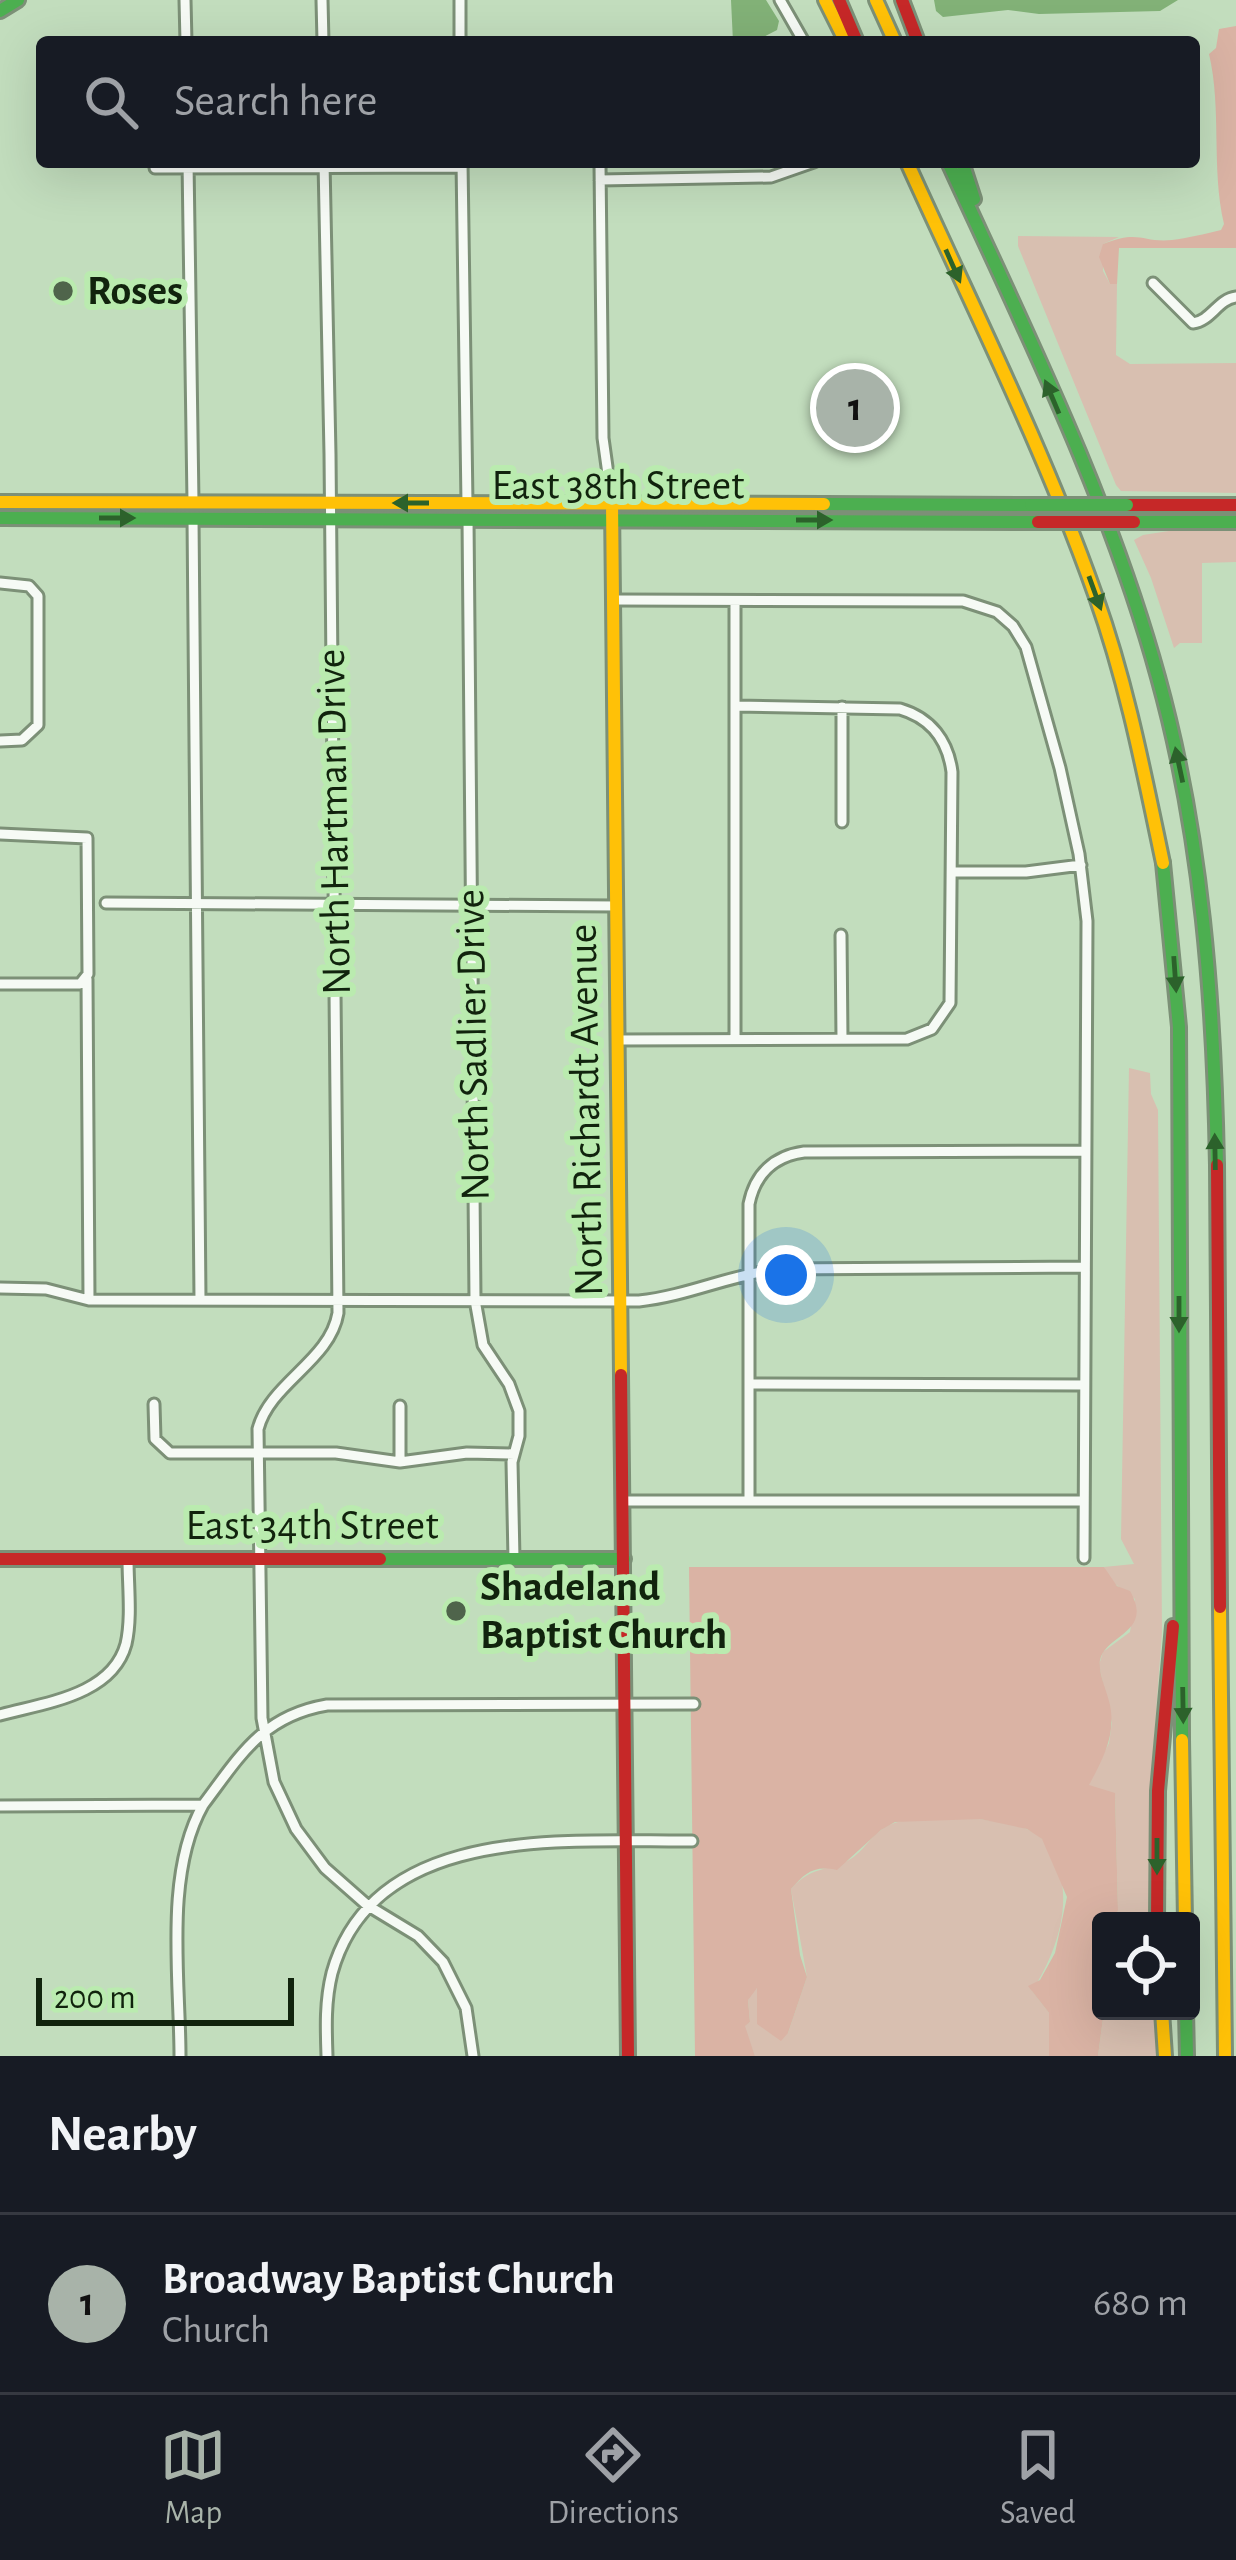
<!DOCTYPE html>
<html lang="en">
<head>
<meta charset="utf-8">
<style>
  :root { --surface:#171b24; --page:#242831; --text:#f1f3f6; --muted:#9ea1a6; --line:#363941; --accent:#a8b3a9 }
  body { margin:0; font-family:"Alegreya Sans",sans-serif; background:var(--page); color:var(--text) }
  .controls { position:absolute; right:36px; bottom:36px; display:grid; overflow:hidden; border-radius:12px; box-shadow:0 12px 48px #0002 }
  .controls button { width:108px; height:108px; display:grid; place-items:center; padding:0; border:0; border-bottom:3px solid var(--line); background:var(--surface); color:var(--text); font:60px sans-serif }
  .scale { position:absolute; left:36px; bottom:30px; width:258px; box-sizing:border-box; padding-left:12px; border:6px solid #11230d; border-top:0; font-size:33px; line-height:42px; white-space:nowrap; color:#11230d; -webkit-text-stroke:9px #baebaf; paint-order:stroke }
  .you { position:absolute; left:786px; top:1275px; width:42px; height:42px; margin:-30px; border:9px solid #fff; border-radius:50%; background:#1a73e8; box-shadow:0 0 0 18px #1a73e833 }
  .badge { display:grid; place-items:center; width:78px; height:78px; border-radius:50%; background:var(--accent); color:#111; font-size:39px; font-weight:700 }
  .pin { position:absolute; translate:-50% -50%; border:6px solid #fff; box-shadow:0 3px 12px #0006 }
  .list { margin:0; padding:0; list-style:none }
  h2 { display:flex; justify-content:space-between; align-items:center; height:156px; margin:0; padding:0 48px; font-size:51px }
  h2 small { font-size:39px; font-weight:400; color:var(--muted) }
  .list li { display:grid; grid-template-columns:78px 1fr auto; gap:36px; align-items:center; box-sizing:border-box; height:180px; padding:0 48px; border-top:3px solid var(--line) }
  .list b { display:block; font-size:45px; white-space:nowrap }
  .list p { margin:0; font-size:39px; white-space:nowrap; color:var(--muted) }
  .list em { font-size:39px; font-style:normal; color:var(--muted) }
  .icon { flex:none; width:66px; height:66px; fill:none; stroke:currentColor; stroke-width:2; stroke-linecap:round; stroke-linejoin:round }
  .map { position:relative; flex:none; width:1236px; height:2056px; overflow:hidden }
  .search { position:absolute; background:var(--surface); box-shadow:0 12px 48px #0002; left:36px; right:36px; top:36px; height:132px; display:flex; align-items:center; gap:30px; box-sizing:border-box; padding:0 42px; border-radius:12px; color:var(--muted); font-size:45px }
  .sheet { height:336px; background:var(--surface) }
  nav { display:flex; justify-content:space-around; align-items:center; box-sizing:border-box; height:168px; border-top:3px solid var(--line); background:var(--surface); font-size:33px; color:var(--muted) }
  nav a { display:grid; justify-items:center; gap:6px }
  nav .on { color:var(--accent) }
  .map>svg:first-child { display:block }
  .green { fill:#d8bfb0 }
  .forest { fill:#dab3a4 }
  .water { fill:#82b177 }
  .lines { fill:none; stroke-linecap:round; stroke-linejoin:round }
  .street-casing { stroke:#7c9077; stroke-width:15 }
  .fast-casing { stroke:#7c9077; stroke-width:18 }
  .slow-casing { stroke:#7c9077; stroke-width:18 }
  .jam-casing { stroke:#7c9077; stroke-width:18 }
  .street { stroke:#f6faf5; stroke-width:9 }
  .fast { stroke:#4caf50; stroke-width:12 }
  .slow { stroke:#ffc107; stroke-width:12 }
  .jam { stroke:#c62828; stroke-width:12 }
  .fast-bridge-casing { stroke:#7c9077; stroke-width:18; stroke-linecap:butt }
  .jam-bridge-casing { stroke:#7c9077; stroke-width:18; stroke-linecap:butt }
  .fast-bridge { stroke:#4caf50; stroke-width:12 }
  .jam-bridge { stroke:#c62828; stroke-width:12 }
  .oneway { fill:#2c622b }
  .poi-dot { fill:#4f644b; stroke:#baebaf; stroke-width:4.5 }
  .labels { text-anchor:middle; dominant-baseline:central; stroke-width:12; stroke-linejoin:round; paint-order:stroke }
  .poi-label { font-size:42px; font-weight:bold; fill:#11230d; stroke:#baebaf; text-anchor:start }
  .street-label { font-size:42px; fill:#11230d; stroke:#baebaf }
</style>
</head>
<body>
<div class="map">
<svg width="1236" height="2056" viewBox="0 0 1236 2056">
  <rect width="100%" height="100%" fill="#c2ddbd"/>
  <path class="green" d="M 1018,236 L 1119,237 L 1103,244 L 1103,271 L 1110,284 L 1117,284 L 1116,355 L 1130,364 L 1236,363 L 1236,493 L 1121,491 L 1116,485 L 1018,246 Z
    M 1169,531 L 1236,531 L 1236,562 L 1202,563 L 1202,643 L 1180,643 L 1174,648 L 1151,578 L 1134,540 L 1143,535 Z
    M 1129,1068 L 1150,1073 L 1151,1094 L 1158,1110 L 1162,1632 L 1149,1806 L 1150,1921 L 1115,1921 L 1118,1910 L 1115,1794 L 1088,1786 L 1109,1743 L 1112,1723 L 1099,1665 L 1103,1652 L 1130,1632 L 1135,1599 L 1110,1580 L 1104,1567 L 1134,1564 L 1121,1539 Z
    M 980,1819 C 999,1823 1029,1824 1043,1840 C 1080,1885 1060,1948 1032,1991 L 1049,2013 L 1049,2056 L 755,2056 L 744,2026 L 750,2022 L 748,2000 L 753,1989 L 759,1988 L 788,2033 L 807,1977 L 791,1889 C 813,1865 823,1873 849,1860 C 862,1853 870,1837 884,1828 C 909,1813 951,1819 980,1819 Z
    M 1104,2011 L 1154,2011 L 1158,2056 L 1098,2056 Z"/>
  <path class="forest" d="M 1236,26 L 1236,248 L 1119,248 L 1117,284 L 1110,284 L 1099,257 L 1103,244 C 1140,229 1142,243 1172,240 C 1187,238 1205,234 1221,230 L 1224,224 C 1211,168 1222,109 1209,54 L 1216,48 L 1219,29 Z
    M 689,1567 L 1104,1567 L 1117,1586 L 1130,1591 C 1154,1633 1106,1634 1100,1660 C 1098,1673 1107,1691 1110,1705 C 1116,1735 1103,1759 1089,1785 L 1115,1793 L 1118,1910 L 1115,1921 L 1101,1921 L 1104,2011 L 1098,2056 L 1049,2056 L 1049,2013 L 1028,1986 L 1040,1980 L 1055,1953 L 1067,1897 L 1042,1839 L 1027,1829 L 980,1819 L 895,1822 L 881,1830 L 837,1870 C 814,1865 805,1873 791,1889 L 800,1955 L 807,1977 L 788,2033 L 781,2041 L 757,2024 L 757,1988 L 748,2000 L 750,2022 L 745,2026 L 755,2056 L 695,2056 Z"/>
  <path class="water" d="M 731,0 L 766,0 L 779,21 L 777,30 L 754,42 L 733,42 Z
    M 934,0 L 1178,0 L 1160,11 L 1039,14 L 1008,10 L 943,17 L 936,11 Z"/>
  <g class="lines">
    <defs>
      <path id="street" d="M 185,0 L 186,42
        M 322,0 L 323,42
        M 460,0 L 460,42
        M 780,0 L 804,42
        M 188,162 L 193,502
        M 324,162 L 330,454 L 338,1313 C 330,1361 270,1383 258,1429 L 262,1718 L 274,1782 L 296,1829 L 325,1868 L 367,1905 L 418,1936 L 443,1962 L 466,2008 L 473,2056
        M 462,162 L 467,503
        M 600,165 L 603,438 L 612,503
        M 155,168 L 462,167
        M 600,180 L 771,177 L 814,162
        M 1153,283 L 1193,323 C 1211,321 1218,299 1236,297
        M 193,518 L 200,1300
        M 468,519 L 475,1300 L 483,1345 L 509,1384 L 519,1411 L 519,1436 L 512,1462 L 514,1559
        M 0,583 L 29,586 L 38,596 L 38,725 L 22,740 L 0,741
        M 614,600 L 963,601 L 997,612 L 1013,626 L 1026,647 L 1060,768 L 1079,854 L 1087,921 L 1084,1558
        M 735,601 L 735,1039
        M 842,822 L 842,707
        M 0,834 L 87,838 L 88,974 L 80,984 L 0,984
        M 952,872 L 1026,872 L 1081,865
        M 106,903 L 616,906
        M 841,935 L 842,1039
        M 87,979 L 89,1300
        M 618,1040 L 907,1039 L 932,1029 L 950,1003 L 952,772 C 948,741 931,718 900,709 L 736,706
        M 0,1288 L 46,1289 L 89,1300 L 639,1301 C 687,1296 730,1275 778,1269 L 1084,1267
        M 749,1384 L 1084,1385
        M 154,1404 L 155,1439 L 170,1453 L 336,1453 L 400,1462 L 467,1453 L 514,1454
        M 400,1462 L 400,1406
        M 623,1501 L 1084,1501
        M 749,1501 L 749,1204 C 755,1174 774,1156 804,1152 L 1084,1151
        M 0,1715 C 43,1703 112,1696 126,1644 C 132,1618 128,1586 128,1559
        M 0,1806 L 203,1805 C 240,1756 262,1716 327,1705 L 694,1704
        M 180,2056 C 180,1979 164,1874 203,1805
        M 327,2056 C 326,2028 325,2001 332,1973 C 374,1822 570,1842 692,1841"/>
      <path id="fast" d="M 0,11 L 18,0
        M 948,162 C 1025,330 1109,498 1158,677 C 1202,836 1214,1001 1217,1165
        M 962,162 L 974,199
        M 824,504 L 1031,505
        M 0,518 L 1038,522
        M 1134,522 L 1236,522
        M 1163,863 L 1179,1027 L 1182,1740
        M 380,1559 L 624,1559
        M 1186,2011 L 1187,2056"/>
      <path id="slow" d="M 825,0 L 846,42
        M 876,0 L 895,42
        M 907,162 C 972,306 1044,449 1096,597 C 1127,684 1144,773 1163,863
        M 0,502 L 824,504
        M 612,503 L 621,1375
        M 1220,1607 L 1225,2056
        M 1182,1740 L 1185,1921
        M 1162,2011 L 1165,2056"/>
      <path id="jam" d="M 839,0 L 857,42
        M 902,0 L 918,42
        M 1127,505 L 1236,505
        M 1217,1165 L 1220,1607
        M 621,1375 L 628,2056
        M 0,1559 L 380,1559
        M 1157,1921 L 1158,1791 L 1173,1626"/>
    </defs>
    <use href="#street" class="street-casing"/>
    <use href="#fast" class="fast-casing"/>
    <use href="#slow" class="slow-casing"/>
    <use href="#jam" class="jam-casing"/>
    <use href="#street" class="street"/>
    <use href="#fast" class="fast"/>
    <use href="#slow" class="slow"/>
    <use href="#jam" class="jam"/>
    <defs>
      <path id="fast-bridge" d="M 1031,505 L 1127,505"/>
      <path id="jam-bridge" d="M 1038,522 L 1134,522"/>
    </defs>
    <use href="#fast-bridge" class="fast-bridge-casing"/>
    <use href="#jam-bridge" class="jam-bridge-casing"/>
    <use href="#fast-bridge" class="fast-bridge"/>
    <use href="#jam-bridge" class="jam-bridge"/>
  </g>
  <defs><path id="oneway-solid" d="M-6-.8H1V-3.2L6.5 0L1 3.2V.8H-6Z" transform="scale(3)"/></defs>
  <g class="oneway">
    <use href="#oneway-solid" transform="translate(953 266) rotate(66)"/>
    <use href="#oneway-solid" transform="translate(1052 397) rotate(-113)"/>
    <use href="#oneway-solid" transform="translate(411 503) rotate(-180)"/>
    <use href="#oneway-solid" transform="translate(117 518)"/>
    <use href="#oneway-solid" transform="translate(814 520)"/>
    <use href="#oneway-solid" transform="translate(1095 593) rotate(70)"/>
    <use href="#oneway-solid" transform="translate(1179 765) rotate(-102)"/>
    <use href="#oneway-solid" transform="translate(1175 974) rotate(86)"/>
    <use href="#oneway-solid" transform="translate(1215 1152) rotate(-91)"/>
    <use href="#oneway-solid" transform="translate(1179 1314) rotate(90)"/>
    <use href="#oneway-solid" transform="translate(1183 1705) rotate(89)"/>
    <use href="#oneway-solid" transform="translate(1157 1856) rotate(90)"/>
  </g>
  <g class="poi-dot">
    <circle cx="63" cy="291" r="12"/>
    <circle cx="456" cy="1611" r="12"/>
  </g>
  <g class="labels">
    <g class="poi-label">
      <text x="87" y="291">Roses</text>
      <text x="480" y="1587">Shadeland<tspan x="480" dy="48">Baptist Church</tspan></text>
    </g>
    <g class="street-label">
      <text x="618" y="486">East 38th Street</text>
      <text transform="translate(334 822) rotate(-91)">North Hartman Drive</text>
      <text transform="translate(473 1045) rotate(-91)">North Sadlier Drive</text>
      <text transform="translate(586 1110) rotate(-91)">North Richardt Avenue</text>
      <text x="312" y="1526">East 34th Street</text>
    </g>
  </g>
</svg>
<div class="controls">
<button><svg class="icon" aria-label="locate" viewBox="0 0 24 24"><circle cx="12" cy="12" r="6"/><path d="M12 2v4M12 18v4M2 12h4M18 12h4"/></svg></button>
</div>
<div class="scale">200 m</div>
<div class="you"></div>
<div class="pin badge" style="left:855px;top:408px">1</div>
<div class="search"><svg class="icon" aria-label="search" viewBox="0 0 24 24"><circle cx="10" cy="10" r="6"/><path d="M15 15l6 6"/></svg>Search here</div>
</div>
<section class="sheet">
<h2>Nearby<small></small></h2>
<ul class="list">
<li><span class="badge">1</span><div><b>Broadway Baptist Church</b><p>Church</p></div><em>680 m</em></li>
</ul>
</section>
<nav>
<a class="on"><svg class="icon" aria-label="map" viewBox="0 0 24 24"><path d="M3 6l6-2 6 2 6-2v14l-6 2-6-2-6 2zM9 4v14M15 6v14"/></svg>Map</a>
<a><svg class="icon" aria-label="directions" viewBox="0 0 24 24"><path d="M12 3l9 9-9 9-9-9zM9 14v-3h6M13 9l2 2-2 2"/></svg>Directions</a>
<a><svg class="icon" aria-label="saved" viewBox="0 0 24 24"><path d="M7 4h10v16l-5-4-5 4z"/></svg>Saved</a>
</nav>
</body>
</html>
